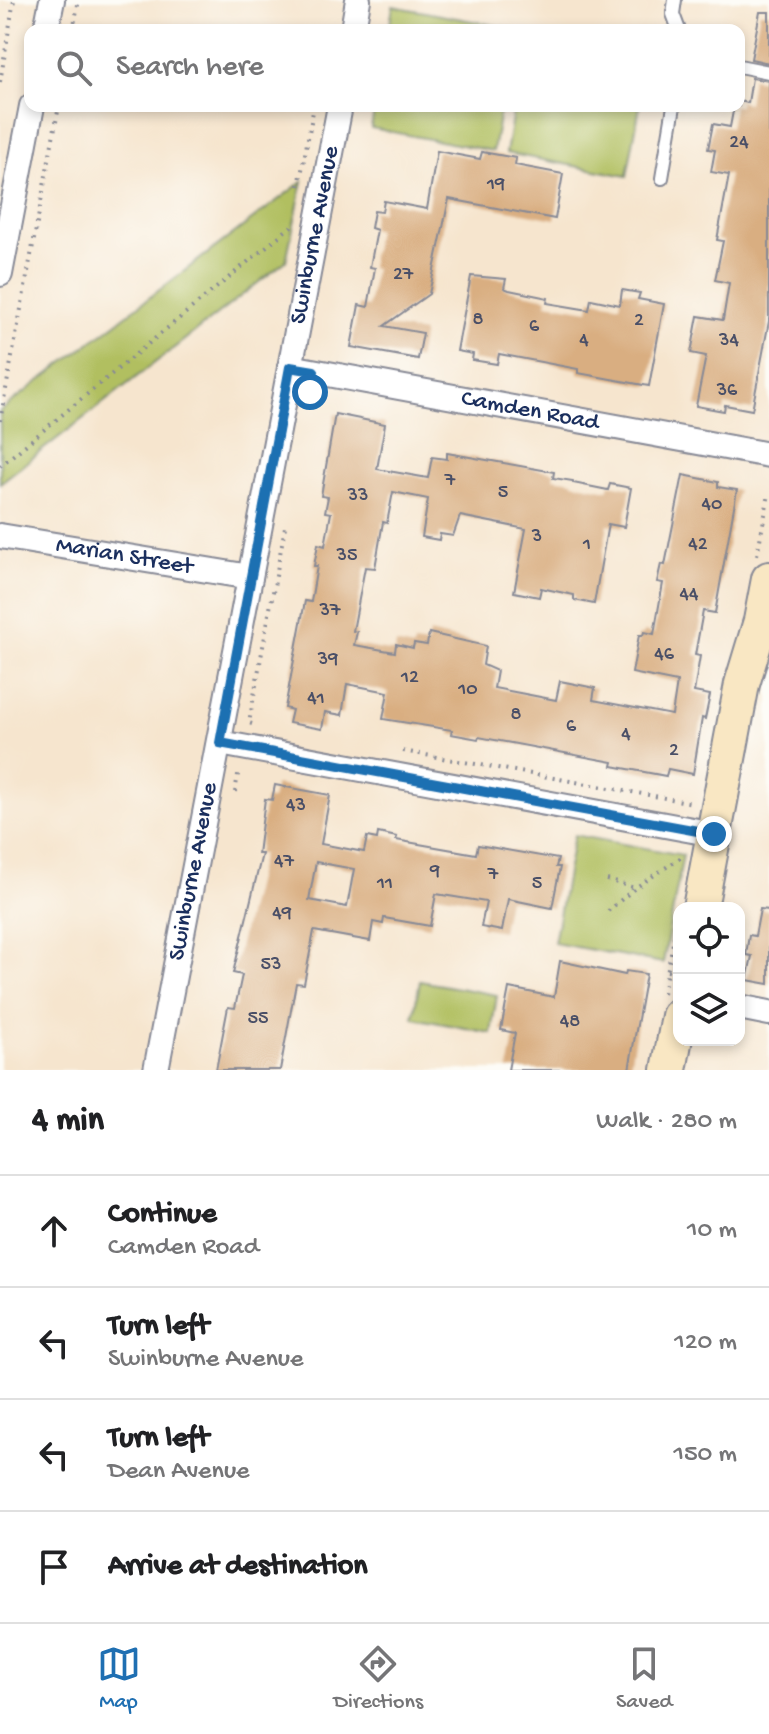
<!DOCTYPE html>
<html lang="en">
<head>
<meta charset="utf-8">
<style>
  :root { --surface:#fff; --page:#f2f2f2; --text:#202124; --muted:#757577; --line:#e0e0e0; --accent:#1f6fb2 }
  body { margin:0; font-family:"Gochi Hand",sans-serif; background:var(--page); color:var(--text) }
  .controls { position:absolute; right:24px; bottom:24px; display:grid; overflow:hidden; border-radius:16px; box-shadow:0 4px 12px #0003 }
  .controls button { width:72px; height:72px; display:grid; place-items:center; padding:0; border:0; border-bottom:2px solid var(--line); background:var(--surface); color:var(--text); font:40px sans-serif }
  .stop { position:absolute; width:24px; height:24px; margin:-18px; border:6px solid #1f6fb2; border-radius:50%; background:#fff }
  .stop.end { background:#1f6fb2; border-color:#fff; box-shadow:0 2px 8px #0008 }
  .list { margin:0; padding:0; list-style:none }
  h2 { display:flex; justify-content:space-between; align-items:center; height:104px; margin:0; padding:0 32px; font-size:34px }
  h2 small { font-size:26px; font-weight:400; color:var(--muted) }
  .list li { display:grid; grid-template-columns:52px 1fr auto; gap:24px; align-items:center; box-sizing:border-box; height:112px; padding:0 32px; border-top:2px solid var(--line) }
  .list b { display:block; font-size:30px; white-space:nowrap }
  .list p { margin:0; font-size:26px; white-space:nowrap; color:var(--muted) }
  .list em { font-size:26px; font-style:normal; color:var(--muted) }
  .icon { flex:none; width:44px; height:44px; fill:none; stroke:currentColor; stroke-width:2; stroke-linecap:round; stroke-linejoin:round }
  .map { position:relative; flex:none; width:769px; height:1070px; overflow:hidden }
  .search { position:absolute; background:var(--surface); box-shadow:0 4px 12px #0003; left:24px; right:24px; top:24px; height:88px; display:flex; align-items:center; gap:20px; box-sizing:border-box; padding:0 28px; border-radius:16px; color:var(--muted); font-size:30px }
  .sheet { height:552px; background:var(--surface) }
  nav { display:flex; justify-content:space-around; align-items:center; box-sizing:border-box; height:112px; border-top:2px solid var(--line); background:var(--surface); font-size:22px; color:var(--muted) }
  nav a { display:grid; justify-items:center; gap:4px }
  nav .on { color:var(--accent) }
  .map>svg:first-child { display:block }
  .park { fill:#b1bf61; stroke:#667760; stroke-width:2 }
  .building { fill:#d9ae81; fill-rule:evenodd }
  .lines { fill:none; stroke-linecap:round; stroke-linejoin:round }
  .lane-casing { stroke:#888a96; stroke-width:16 }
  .street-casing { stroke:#888a96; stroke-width:28 }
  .secondary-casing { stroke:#888a96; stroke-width:38 }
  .path { stroke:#888a96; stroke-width:4; stroke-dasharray:2 6; stroke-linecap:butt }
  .lane { stroke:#fff; stroke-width:12 }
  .street { stroke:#fff; stroke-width:24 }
  .secondary { stroke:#f9e7c3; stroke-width:34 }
  .route { stroke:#1f6fb2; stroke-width:10 }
  .labels { text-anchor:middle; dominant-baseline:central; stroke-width:6; stroke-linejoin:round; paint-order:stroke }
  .number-label { font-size:20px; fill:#4a4f67 }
  .street-label { font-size:24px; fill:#1b2f5e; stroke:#fdfcf7 }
</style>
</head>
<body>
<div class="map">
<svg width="769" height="1070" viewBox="0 0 769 1070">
  <rect width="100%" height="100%" fill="#fdfcf7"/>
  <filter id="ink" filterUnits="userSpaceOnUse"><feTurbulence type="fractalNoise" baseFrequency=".0125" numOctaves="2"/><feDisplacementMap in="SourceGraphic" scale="16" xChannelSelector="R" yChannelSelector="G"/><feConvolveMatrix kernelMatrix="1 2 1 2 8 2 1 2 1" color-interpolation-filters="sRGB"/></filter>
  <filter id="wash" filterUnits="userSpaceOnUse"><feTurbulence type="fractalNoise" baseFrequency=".006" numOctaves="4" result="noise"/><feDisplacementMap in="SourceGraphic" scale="32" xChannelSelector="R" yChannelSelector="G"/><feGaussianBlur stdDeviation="1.8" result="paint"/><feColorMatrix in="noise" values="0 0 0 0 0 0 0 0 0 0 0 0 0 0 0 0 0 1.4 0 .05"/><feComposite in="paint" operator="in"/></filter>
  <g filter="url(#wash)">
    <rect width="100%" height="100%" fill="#f6e5ce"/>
    <path class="park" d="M 393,6 L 515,29 L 515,30 L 389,30 Z
      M 375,106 L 501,106 L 493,151 L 371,128 Z
      M 514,106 L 640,106 L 627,176 L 506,153 Z
      M 303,181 L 286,261 L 0,483 L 0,411 Z
      M 574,835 L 683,855 L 663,963 L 554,943 Z
      M 420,981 L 497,995 L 491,1033 L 413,1018 Z"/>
    <g id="blocks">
      <path class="building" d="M 760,12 L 769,12 L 769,63 L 751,59 Z
        M 752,78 L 769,81 L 769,321 L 752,410 L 725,405 L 724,411 L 696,406 L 706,356 L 691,353 L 698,316 L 723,320 L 729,283 L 715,280 L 723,241 L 717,240 L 729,175 L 711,172 L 715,150 L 708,149 L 713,124 L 730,127 L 734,106 L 739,106 L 739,101 L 748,103 Z
        M 437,151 L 480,159 L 482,152 L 516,158 L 515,165 L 563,174 L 555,219 L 449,199 L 429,294 L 384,326 L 423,333 L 418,359 L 351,347 L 359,305 L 368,307 L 375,268 L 370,267 L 377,230 L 371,228 L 374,211 L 382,212 L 384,201 L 427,209 Z
        M 471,276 L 506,279 L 504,288 L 509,290 L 548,298 L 547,303 L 589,310 L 591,299 L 620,305 L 622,290 L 640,293 L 638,299 L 664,304 L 649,386 L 578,373 L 578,369 L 499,354 L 497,364 L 472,360 L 473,354 L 457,351 Z
        M 335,414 L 385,424 L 377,469 L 428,478 L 432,457 L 447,459 L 447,453 L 554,472 L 553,478 L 573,481 L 573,483 L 608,490 L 610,484 L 631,488 L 624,527 L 608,524 L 594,604 L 574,600 L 574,595 L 541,588 L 539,597 L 514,592 L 526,529 L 460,516 L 453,536 L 440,534 L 439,540 L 422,537 L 428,499 L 393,492 L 387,523 L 383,522 L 375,568 L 365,567 L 353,631 L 357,632 L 354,645 L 395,652 L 396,644 L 413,648 L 414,643 L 427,645 L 429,633 L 486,646 L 483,665 L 497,671 L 494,688 L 556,700 L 560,681 L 595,688 L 593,700 L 672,715 L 677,682 L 632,673 L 639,635 L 643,635 L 644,632 L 654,634 L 663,583 L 657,582 L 661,564 L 665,565 L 683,475 L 718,482 L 718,487 L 737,490 L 715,613 L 703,611 L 695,655 L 700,656 L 694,692 L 710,695 L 705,719 L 702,718 L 693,774 L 668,769 L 666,776 L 612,766 L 613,762 L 479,737 L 478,739 L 451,734 L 452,730 L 383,719 L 388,692 L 347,684 L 342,715 L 325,712 L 322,729 L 289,723 L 292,710 L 285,708 L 305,601 L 311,602 L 317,566 L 314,566 L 318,544 L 325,546 L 331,513 L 325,512 L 328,497 L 321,496 Z
        M 275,785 L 330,795 L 321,844 L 364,852 L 367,837 L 377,839 L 378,833 L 397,837 L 396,840 L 476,854 L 478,845 L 558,859 L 556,867 L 560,867 L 552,908 L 508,899 L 502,931 L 481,927 L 486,902 L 436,894 L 430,926 L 384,918 L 383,924 L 373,922 L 370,941 L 314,931 L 304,984 L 296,983 L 280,1070 L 216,1070 L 228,1007 L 235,1008 L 242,975 L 233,973 L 262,854 L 258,854 L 265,799 L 272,800 ZM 316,862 L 354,869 L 347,907 L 309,900 Z
        M 760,909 L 769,910 L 769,984 L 747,980 L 752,956 L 746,955 L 749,935 L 755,936 Z
        M 560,961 L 625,975 L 626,971 L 646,974 L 629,1070 L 508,1070 L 515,1033 L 501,1030 L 509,988 L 554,997 Z"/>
    </g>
  </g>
  <g filter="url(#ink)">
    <use href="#blocks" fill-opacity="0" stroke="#888a96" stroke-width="2"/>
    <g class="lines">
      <defs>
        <path id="lane" d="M 675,0 L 673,14 L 679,30
          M 739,66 L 769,72
          M 662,178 L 674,106"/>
        <g id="street">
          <path d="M 46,30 L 52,0"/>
          <path d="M 353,30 L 358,0"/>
          <path d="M 0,274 L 32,106"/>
          <path id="s1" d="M 290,367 L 769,455"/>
          <path id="s2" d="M 0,536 L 250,577"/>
          <path d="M 220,743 L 714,834"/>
          <path d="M 739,1007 L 769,1013"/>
          <path id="s3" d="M 156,1070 L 340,106"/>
        </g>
        <path id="secondary" d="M 700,908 L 742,684 L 761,621 L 769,579
          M 669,1070 L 679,1016"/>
      </defs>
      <use href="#lane" class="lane-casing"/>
      <use href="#street" class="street-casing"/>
      <use href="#secondary" class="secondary-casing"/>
      <path class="path" d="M 73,30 L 79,0
        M 0,82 L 14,0
        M 299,186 L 314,106
        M 0,421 L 59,106
        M 0,466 L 295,223
        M 757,555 L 769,494
        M 252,724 L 249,723 L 285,527
        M 403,751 L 693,803
        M 235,792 L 239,769
        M 607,880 L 635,888
        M 608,911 L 635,888 L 683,856
        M 667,971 L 679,973
        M 663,993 L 677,923"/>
      <use href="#lane" class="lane"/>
      <use href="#street" class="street"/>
      <use href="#secondary" class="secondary"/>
    </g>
  </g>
  <g class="lines" filter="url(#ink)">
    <path class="route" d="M 310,392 L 314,371 L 290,367 L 220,743 L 714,834"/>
  </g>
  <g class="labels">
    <g class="number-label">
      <text x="739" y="143">24</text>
      <text x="496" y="185">19</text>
      <text x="403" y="275">27</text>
      <text x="478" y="320">8</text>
      <text x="639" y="321">2</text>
      <text x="534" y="327">6</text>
      <text x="584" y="341">4</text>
      <text x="729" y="341">34</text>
      <text x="727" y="391">36</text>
      <text x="450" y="481">7</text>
      <text x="503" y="493">5</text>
      <text x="358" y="496">33</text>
      <text x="712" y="505">40</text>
      <text x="537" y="537">3</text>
      <text x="587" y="545">1</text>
      <text x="698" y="545">42</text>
      <text x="347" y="556">35</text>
      <text x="689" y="595">44</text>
      <text x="330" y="611">37</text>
      <text x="664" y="655">46</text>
      <text x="328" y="660">39</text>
      <text x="410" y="678">12</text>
      <text x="468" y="690">10</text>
      <text x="316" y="699">41</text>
      <text x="516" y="715">8</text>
      <text x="571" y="727">6</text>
      <text x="626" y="735">4</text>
      <text x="674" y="751">2</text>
      <text x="296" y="806">43</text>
      <text x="284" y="862">47</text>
      <text x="435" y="872">9</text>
      <text x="493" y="875">7</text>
      <text x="385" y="884">11</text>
      <text x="537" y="884">5</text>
      <text x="282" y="914">49</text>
      <text x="271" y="965">53</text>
      <text x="258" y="1019">55</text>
      <text x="570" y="1022">48</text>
    </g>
    <g class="street-label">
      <text stroke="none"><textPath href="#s3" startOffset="850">Swinburne Avenue</textPath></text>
      <text stroke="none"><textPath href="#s1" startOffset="244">Camden Road</textPath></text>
      <text stroke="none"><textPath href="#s2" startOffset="126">Marian Street</textPath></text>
      <text stroke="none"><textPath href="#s3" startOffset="202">Swinburne Avenue</textPath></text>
    </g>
  </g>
</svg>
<div class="controls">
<button><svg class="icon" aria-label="locate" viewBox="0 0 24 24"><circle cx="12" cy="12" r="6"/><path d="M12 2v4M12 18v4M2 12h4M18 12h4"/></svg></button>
<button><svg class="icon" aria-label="layers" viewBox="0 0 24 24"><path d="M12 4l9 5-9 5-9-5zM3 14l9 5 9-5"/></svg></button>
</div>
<div class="stop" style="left:310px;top:392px"></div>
<div class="stop end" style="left:714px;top:834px"></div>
<div class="search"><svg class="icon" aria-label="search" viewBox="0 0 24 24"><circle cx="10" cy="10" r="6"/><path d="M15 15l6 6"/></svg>Search here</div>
</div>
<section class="sheet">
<h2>4 min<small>Walk · 280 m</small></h2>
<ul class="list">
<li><svg class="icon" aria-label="ahead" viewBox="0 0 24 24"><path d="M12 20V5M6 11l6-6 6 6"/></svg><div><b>Continue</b><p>Camden Road</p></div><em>10 m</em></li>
<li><svg class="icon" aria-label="left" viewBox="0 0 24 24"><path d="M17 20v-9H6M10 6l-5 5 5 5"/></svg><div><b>Turn left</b><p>Swinburne Avenue</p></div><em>120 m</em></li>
<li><svg class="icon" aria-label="left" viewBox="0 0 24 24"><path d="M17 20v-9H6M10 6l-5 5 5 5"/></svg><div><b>Turn left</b><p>Dean Avenue</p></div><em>150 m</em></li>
<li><svg class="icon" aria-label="arrive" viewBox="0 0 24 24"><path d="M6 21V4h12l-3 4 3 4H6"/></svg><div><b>Arrive at destination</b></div></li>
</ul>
</section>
<nav>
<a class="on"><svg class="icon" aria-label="map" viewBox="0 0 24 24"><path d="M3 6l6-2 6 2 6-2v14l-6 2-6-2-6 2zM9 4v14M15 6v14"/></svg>Map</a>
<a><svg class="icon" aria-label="directions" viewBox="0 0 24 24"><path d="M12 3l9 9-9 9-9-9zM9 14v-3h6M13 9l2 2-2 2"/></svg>Directions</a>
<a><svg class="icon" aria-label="saved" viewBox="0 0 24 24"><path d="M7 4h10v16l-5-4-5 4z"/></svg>Saved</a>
</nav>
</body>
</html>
